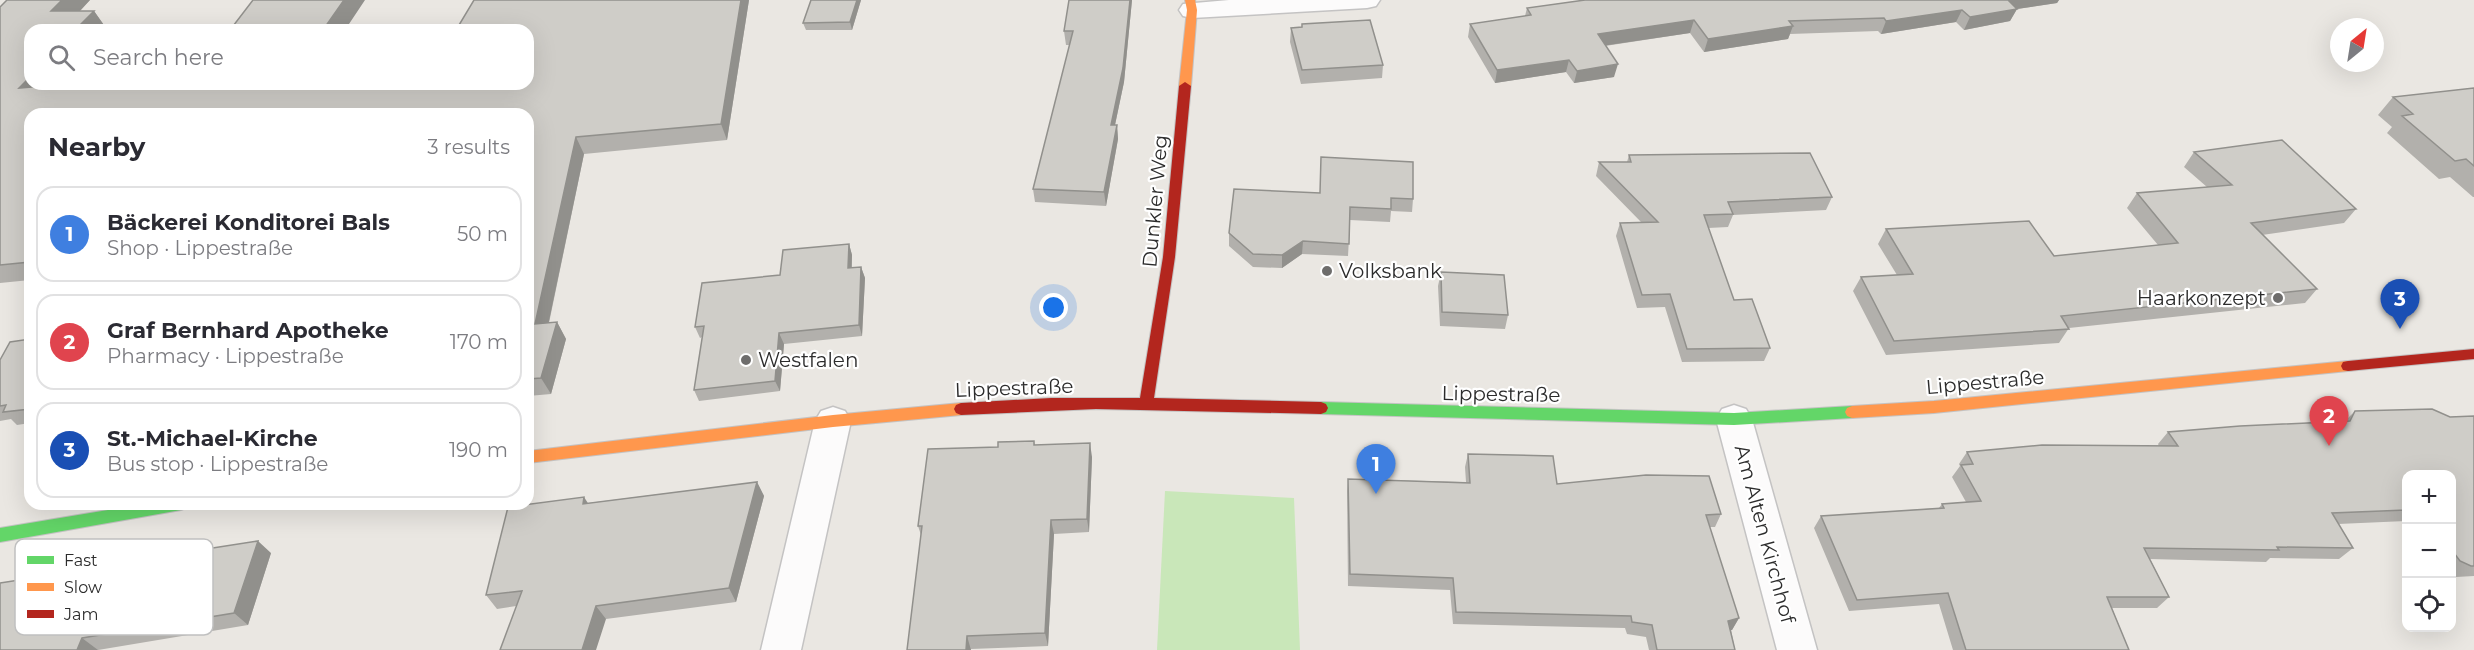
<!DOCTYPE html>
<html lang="en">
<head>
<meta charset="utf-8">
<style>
  :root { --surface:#fff; --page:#f2f2f3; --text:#2b2b33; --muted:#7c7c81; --line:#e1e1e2; --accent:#6e6d6c }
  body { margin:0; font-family:Montserrat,sans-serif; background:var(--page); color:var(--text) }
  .controls { position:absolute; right:18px; bottom:18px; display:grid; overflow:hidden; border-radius:12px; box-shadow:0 6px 24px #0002 }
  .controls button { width:54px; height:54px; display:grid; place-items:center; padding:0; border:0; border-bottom:2px solid var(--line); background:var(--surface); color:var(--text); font:30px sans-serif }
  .compass { position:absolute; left:2330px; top:18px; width:54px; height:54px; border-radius:50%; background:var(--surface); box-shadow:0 6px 24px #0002; rotate:30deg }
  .you { position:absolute; left:1054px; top:308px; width:21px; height:21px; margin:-15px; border:4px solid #fff; border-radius:50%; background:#1a73e8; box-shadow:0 0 0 9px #1a73e833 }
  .badge { display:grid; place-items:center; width:39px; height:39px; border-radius:50%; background:var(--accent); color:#fff; font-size:20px; font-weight:700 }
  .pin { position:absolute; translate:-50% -50px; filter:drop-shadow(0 2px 3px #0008) }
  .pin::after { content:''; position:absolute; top:32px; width:21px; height:18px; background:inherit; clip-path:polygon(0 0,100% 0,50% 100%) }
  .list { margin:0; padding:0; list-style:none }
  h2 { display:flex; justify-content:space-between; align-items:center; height:78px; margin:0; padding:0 24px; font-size:26px }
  h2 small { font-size:20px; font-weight:400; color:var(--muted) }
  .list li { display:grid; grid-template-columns:39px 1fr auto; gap:18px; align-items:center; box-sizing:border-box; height:96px; margin:0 12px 12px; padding:0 12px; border:2px solid var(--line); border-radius:18px }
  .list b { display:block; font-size:22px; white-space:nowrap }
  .list p { margin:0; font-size:20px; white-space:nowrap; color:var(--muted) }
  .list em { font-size:20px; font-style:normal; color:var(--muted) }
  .icon { flex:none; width:33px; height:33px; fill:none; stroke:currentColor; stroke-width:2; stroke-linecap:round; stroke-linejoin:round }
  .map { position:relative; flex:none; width:2474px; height:650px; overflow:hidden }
  .search { position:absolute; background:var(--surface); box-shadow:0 6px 24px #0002; left:24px; top:24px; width:510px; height:66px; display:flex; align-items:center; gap:15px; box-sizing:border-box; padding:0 21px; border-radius:18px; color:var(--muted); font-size:22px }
  .panel { position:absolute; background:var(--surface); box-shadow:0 6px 24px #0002; left:24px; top:108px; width:510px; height:402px; border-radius:18px }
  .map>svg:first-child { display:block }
  .green { fill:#c9e7b9 }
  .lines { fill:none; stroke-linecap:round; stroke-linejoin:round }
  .street-casing { stroke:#c4c3c3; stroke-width:3 }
  .fast-casing { stroke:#c4c3c3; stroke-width:2 }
  .slow-casing { stroke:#c4c3c3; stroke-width:2 }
  .jam-casing { stroke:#c4c3c3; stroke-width:2 }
  .street { fill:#fcfbfb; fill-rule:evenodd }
  .fast { fill:#63d668; fill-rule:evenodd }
  .slow { fill:#ff974d; fill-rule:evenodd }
  .jam { fill:#b3261e; fill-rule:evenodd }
  .wall { fill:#b2b0ac }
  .shaded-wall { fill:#91908c }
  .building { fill:#cfcdc8; stroke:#91908c; stroke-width:1.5 }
  .poi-dot { fill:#6e6d6c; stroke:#fff; stroke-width:2 }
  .labels { text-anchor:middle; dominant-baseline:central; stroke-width:4.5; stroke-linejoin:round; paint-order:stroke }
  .street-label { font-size:20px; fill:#2c2c2c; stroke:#fff }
  .poi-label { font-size:20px; fill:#2c2c2c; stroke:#fff; text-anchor:start }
  .key { fill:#fff; stroke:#c0c0c0; stroke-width:1.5 }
  .key-label { font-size:16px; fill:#2c2c2c }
</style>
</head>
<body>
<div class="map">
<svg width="2474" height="650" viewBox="0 0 2474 650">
  <rect width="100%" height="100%" fill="#eae7e2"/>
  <path class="green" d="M 1165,491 L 1294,498 L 1300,650 L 1157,650 Z"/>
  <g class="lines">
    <defs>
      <path id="street" d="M 1229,0 L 1380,0 L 1376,6 L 1367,8 L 1192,18 L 1183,16 L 1179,10 L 1183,4 Z
        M 1734,405 L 1746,409 L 1752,419 L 1817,650 L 1777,650 L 1716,419 L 1722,409 Z
        M 833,407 L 845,411 L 851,421 L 801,650 L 761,650 L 815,421 L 821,411 Z"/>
      <path id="fast" d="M 1321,402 L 1734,413 L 1852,406 L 1857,408 L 1859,412 L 1857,416 L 1852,418 L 1734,425 L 1321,414 L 1316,412 L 1314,408 L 1316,404 Z
        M 144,504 L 189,504 L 186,508 L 181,510 L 0,542 L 0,528 Z"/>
      <path id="slow" d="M 1185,0 L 1195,0 L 1197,10 L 1191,86 L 1185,90 L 1179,86 L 1187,10 Z
        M 2348,361 L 2353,362 L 2355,366 L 2353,370 L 2348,371 L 1934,413 L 1852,418 L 1847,416 L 1845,412 L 1847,408 L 1852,406 L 1934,401 Z
        M 961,403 L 966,405 L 968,409 L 966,413 L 961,415 L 833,427 L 528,463 L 528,451 L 833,415 Z"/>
      <path id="jam" d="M 1185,82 L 1191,86 L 1175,257 L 1154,398 L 1321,402 L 1326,404 L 1328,408 L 1326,412 L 1321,414 L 1096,409 L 961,415 L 956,413 L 954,409 L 956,405 L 961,403 L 1051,398 L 1140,398 L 1163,257 L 1179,86 Z
        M 2474,349 L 2474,359 L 2348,371 L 2343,370 L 2341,366 L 2343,362 L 2348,361 Z"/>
    </defs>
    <use href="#street" class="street-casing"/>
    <use href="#fast" class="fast-casing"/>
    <use href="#slow" class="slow-casing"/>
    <use href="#jam" class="jam-casing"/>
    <use href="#street" class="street"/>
    <use href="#fast" class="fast"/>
    <use href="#slow" class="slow"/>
    <use href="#jam" class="jam"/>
  </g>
  <path class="wall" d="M 7,0 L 90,0 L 80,11 L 94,11 L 106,28 L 104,30 L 30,30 L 52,85 L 528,84 L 749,0 L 727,140 L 584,154 L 549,323 L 557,322 L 566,339 L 551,394 L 528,396 L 528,114 L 30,114 L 30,280 L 0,283 L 0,7 Z
    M 811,0 L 861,0 L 852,30 L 806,30 L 803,23 Z
    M 1069,0 L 1132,0 L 1124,82 L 1115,125 L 1117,125 L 1118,139 L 1106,206 L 1035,202 L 1033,189 L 1070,45 L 1066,45 L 1064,31 Z
    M 1585,0 L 2059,0 L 2057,3 L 2017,9 L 2010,21 L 1964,30 L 1956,22 L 1881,34 L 1878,31 L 1790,34 L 1788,39 L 1704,52 L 1690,33 L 1605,46 L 1614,77 L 1574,83 L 1566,72 L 1495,83 L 1468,37 L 1470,24 L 1525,16 L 1527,8 Z
    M 1302,24 L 1383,65 L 1382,78 L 1301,84 L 1290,42 L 1291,28 L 1302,27 Z
    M 2474,88 L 2474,197 L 2473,197 L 2450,177 L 2439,179 L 2387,133 L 2392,127 L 2378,115 L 2393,97 Z
    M 2194,152 L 2356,209 L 2344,223 L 2262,235 L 2317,289 L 2305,303 L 2069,328 L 2059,343 L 1886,355 L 1853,291 L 1861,277 L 1897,275 L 1878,244 L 1886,229 L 2054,256 L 2158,245 L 2127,208 L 2137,193 L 2207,187 L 2184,167 Z
    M 1629,155 L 1832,197 L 1826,210 L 1733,215 L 1728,227 L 1708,228 L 1734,300 L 1770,348 L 1764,361 L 1682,362 L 1665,307 L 1637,308 L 1616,236 L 1620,223 L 1641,222 L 1596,176 L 1599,162 L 1627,162 Z
    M 1234,189 L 1413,199 L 1412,212 L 1391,211 L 1390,222 L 1350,220 L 1348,256 L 1302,254 L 1282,268 L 1253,267 L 1229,246 L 1229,233 Z
    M 849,244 L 852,255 L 852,268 L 861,267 L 865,278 L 862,336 L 784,344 L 780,391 L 699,401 L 694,390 L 702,337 L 700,338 L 695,327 L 780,275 Z
    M 1441,272 L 1508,315 L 1505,329 L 1440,326 L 1438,286 Z
    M 30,339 L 30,423 L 17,425 L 11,419 L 0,421 L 0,360 Z
    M 2355,411 L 2450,417 L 2474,416 L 2474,576 L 2456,577 L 2451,575 L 2451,474 L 2406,474 L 2406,521 L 2338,524 L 2353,548 L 2339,559 L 2270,558 L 2266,562 L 2150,559 L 2169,597 L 2157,608 L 2112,608 L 2129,650 L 1953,650 L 1939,604 L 1849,611 L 1814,528 L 1821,516 L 1939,508 L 1942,504 L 1966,502 L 1952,477 L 1960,466 L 1959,464 L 1967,452 L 2159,446 L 2158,444 L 2168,432 L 2344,422 Z
    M 1034,441 L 1035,445 L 1092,457 L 1089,532 L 1054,534 L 1048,646 L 971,649 L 971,650 L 907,650 L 921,535 L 918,526 L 998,447 Z
    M 1468,454 L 1557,484 L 1721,514 L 1715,527 L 1709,527 L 1739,618 L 1732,630 L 1731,630 L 1735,650 L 1649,650 L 1646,637 L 1627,634 L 1625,628 L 1453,624 L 1450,590 L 1348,586 L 1347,491 L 1348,479 L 1466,482 L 1465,467 Z
    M 757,482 L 764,496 L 736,602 L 606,619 L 516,606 L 497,609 L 486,595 L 588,503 Z
    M 271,553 L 248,625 L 98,650 L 0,650 L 139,599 Z"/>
  <path class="shaded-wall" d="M 62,0 L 90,0 L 64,28 L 51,11 Z
    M 344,0 L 365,0 L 345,30 L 323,30 Z
    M 741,0 L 749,0 L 727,140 L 721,124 Z
    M 857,0 L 861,0 L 852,30 L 850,22 Z
    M 1130,0 L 1132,0 L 1124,82 L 1112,139 L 1111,125 Z
    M 2006,0 L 2059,0 L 2057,3 L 2017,9 L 2010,21 L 1964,30 L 1970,17 Z
    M 1962,10 L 1956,22 L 1881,34 L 1886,21 Z
    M 94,11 L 106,28 L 104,30 L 75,30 Z
    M 1694,20 L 1690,33 L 1595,47 L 1598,34 Z
    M 1793,26 L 1788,39 L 1704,52 L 1708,39 Z
    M 1569,60 L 1566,72 L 1495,83 L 1497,70 Z
    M 1618,64 L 1614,77 L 1574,83 L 1577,71 Z
    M 30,77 L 30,84 L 54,84 L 34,105 L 19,88 Z
    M 1117,125 L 1118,139 L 1106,206 L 1104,192 Z
    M 576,137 L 584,154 L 545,340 L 535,324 Z
    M 1303,241 L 1302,254 L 1282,268 L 1282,255 Z
    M 849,244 L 852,255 L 851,279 L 848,268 Z
    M 861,267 L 865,278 L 862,336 L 859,325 Z
    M 557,322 L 566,339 L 551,394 L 541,378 Z
    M 779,333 L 784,344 L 780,391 L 775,381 Z
    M 1090,443 L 1092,457 L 1089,532 L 1087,519 Z
    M 757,482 L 764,496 L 736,602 L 729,588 Z
    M 584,497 L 593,511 L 583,504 Z
    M 1051,520 L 1054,534 L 1048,646 L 1045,633 Z
    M 258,541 L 271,553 L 248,625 L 234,613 Z
    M 596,606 L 606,619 L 596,650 L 582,650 Z
    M 1739,618 L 1732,630 L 1722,632 L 1728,621 Z
    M 967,636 L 971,650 L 966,650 Z
    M 82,638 L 98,650 L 77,650 Z"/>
  <path class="building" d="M 7,0 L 62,0 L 51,11 L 94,11 L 75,30 L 30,30 L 30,77 L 19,88 L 68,84 L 528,84 L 528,30 L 456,30 L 474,0 L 741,0 L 721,124 L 576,137 L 535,324 L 557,322 L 541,378 L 528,379 L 528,114 L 30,114 L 30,262 L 0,265 L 0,7 Z
    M 253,0 L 344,0 L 323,30 L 230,30 Z
    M 811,0 L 857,0 L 850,22 L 803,23 Z
    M 1069,0 L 1130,0 L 1123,68 L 1111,125 L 1117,125 L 1104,192 L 1033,189 L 1073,31 L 1064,31 Z
    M 1585,0 L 2008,0 L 2017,9 L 1970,17 L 1962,10 L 1886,21 L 1884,18 L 1789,21 L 1793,26 L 1708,39 L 1694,20 L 1598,34 L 1618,64 L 1577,71 L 1569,60 L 1497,70 L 1470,24 L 1531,15 L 1527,8 Z
    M 1370,20 L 1383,65 L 1302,70 L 1291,28 L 1302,27 L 1302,24 Z
    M 2474,88 L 2474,166 L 2466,159 L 2455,161 L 2402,116 L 2413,114 L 2393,97 Z
    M 2282,140 L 2356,209 L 2251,223 L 2317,289 L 2061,316 L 2069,329 L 1894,341 L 1861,277 L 1913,274 L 1886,229 L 2029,221 L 2054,256 L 2178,243 L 2137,193 L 2232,185 L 2194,152 Z
    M 1810,153 L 1832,197 L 1728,202 L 1733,214 L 1704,215 L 1734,300 L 1752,299 L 1770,348 L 1687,349 L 1670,294 L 1642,295 L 1620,223 L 1658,222 L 1599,162 L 1631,162 L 1629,155 Z
    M 1321,157 L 1413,162 L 1413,199 L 1391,198 L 1391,209 L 1350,207 L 1349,244 L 1303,241 L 1282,255 L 1253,254 L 1229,233 L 1234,189 L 1320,193 Z
    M 849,244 L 848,268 L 861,267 L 859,325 L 779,333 L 775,381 L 694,390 L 704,326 L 695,327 L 702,283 L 780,275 L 783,250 Z
    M 1441,272 L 1504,275 L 1508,315 L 1442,312 Z
    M 30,339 L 30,409 L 3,412 L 6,405 L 0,406 L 0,360 L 10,342 Z
    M 2432,409 L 2450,417 L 2474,416 L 2474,566 L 2471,566 L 2460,561 L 2451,549 L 2451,474 L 2406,474 L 2406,510 L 2332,513 L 2353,548 L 2277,547 L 2279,550 L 2144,548 L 2169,597 L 2107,597 L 2129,650 L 1966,650 L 1948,593 L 1857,600 L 1821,516 L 1944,508 L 1942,504 L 1981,501 L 1961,465 L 1973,464 L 1967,452 L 2042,445 L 2178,446 L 2168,432 L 2240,426 L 2350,421 L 2355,411 Z
    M 1034,441 L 1034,445 L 1090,443 L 1087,519 L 1051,520 L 1045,633 L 967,636 L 966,650 L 907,650 L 922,526 L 918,526 L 928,449 L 998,447 L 998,442 Z
    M 1468,454 L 1553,456 L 1557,484 L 1646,475 L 1709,476 L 1721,514 L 1706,515 L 1739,618 L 1728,621 L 1735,650 L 1657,650 L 1652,625 L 1632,622 L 1631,616 L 1456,612 L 1453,578 L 1350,574 L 1348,479 L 1470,483 Z
    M 757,482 L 729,588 L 596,606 L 582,650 L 500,650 L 522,591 L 486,595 L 508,507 L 584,497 L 583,504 Z
    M 258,541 L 234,613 L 82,638 L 77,650 L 0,650 L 0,583 L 96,568 L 139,599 L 155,557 Z"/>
  <g class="poi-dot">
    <circle cx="1327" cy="271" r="6"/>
    <circle cx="2278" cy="298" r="6"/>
    <circle cx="746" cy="360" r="6"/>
  </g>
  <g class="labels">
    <g class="street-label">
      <text transform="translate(1155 201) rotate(-85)">Dunkler Weg</text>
      <text transform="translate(1985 382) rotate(-5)">Lippestraße</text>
      <text transform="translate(1014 388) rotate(-2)">Lippestraße</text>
      <text transform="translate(1501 394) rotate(1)">Lippestraße</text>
      <text transform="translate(1765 534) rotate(75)">Am Alten Kirchhof</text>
    </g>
    <g class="poi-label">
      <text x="1339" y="271">Volksbank</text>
      <text x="2266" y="298" text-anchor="end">Haarkonzept</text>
      <text x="758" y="360">Westfalen</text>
    </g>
  </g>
  <rect x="15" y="539" width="198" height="96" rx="9" class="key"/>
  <rect x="27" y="556" width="27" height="8" fill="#63d668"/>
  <rect x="27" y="583" width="27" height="8" fill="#ff974d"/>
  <rect x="27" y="610" width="27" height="8" fill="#b3261e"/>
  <g class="key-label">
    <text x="64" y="566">Fast</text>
    <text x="64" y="593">Slow</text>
    <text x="64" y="620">Jam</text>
  </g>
</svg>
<div class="controls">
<button>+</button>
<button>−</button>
<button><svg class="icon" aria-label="locate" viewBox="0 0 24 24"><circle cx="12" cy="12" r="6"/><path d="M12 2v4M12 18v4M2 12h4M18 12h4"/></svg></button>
</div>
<svg class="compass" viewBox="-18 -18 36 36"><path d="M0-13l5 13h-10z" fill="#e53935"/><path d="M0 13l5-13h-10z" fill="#7c7c81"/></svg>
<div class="you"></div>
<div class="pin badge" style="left:1376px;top:494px;background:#3f7fe0">1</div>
<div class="pin badge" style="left:2329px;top:446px;background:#e0444e">2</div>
<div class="pin badge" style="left:2400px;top:329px;background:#1a4fb4">3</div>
<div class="search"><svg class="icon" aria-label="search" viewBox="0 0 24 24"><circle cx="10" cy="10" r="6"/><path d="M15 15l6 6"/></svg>Search here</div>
<section class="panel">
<h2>Nearby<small>3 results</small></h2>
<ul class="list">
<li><span class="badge" style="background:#3f7fe0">1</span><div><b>Bäckerei Konditorei Bals</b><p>Shop · Lippestraße</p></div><em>50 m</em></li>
<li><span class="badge" style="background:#e0444e">2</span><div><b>Graf Bernhard Apotheke</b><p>Pharmacy · Lippestraße</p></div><em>170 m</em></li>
<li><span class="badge" style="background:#1a4fb4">3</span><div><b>St.-Michael-Kirche</b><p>Bus stop · Lippestraße</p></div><em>190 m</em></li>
</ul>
</section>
</div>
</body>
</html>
